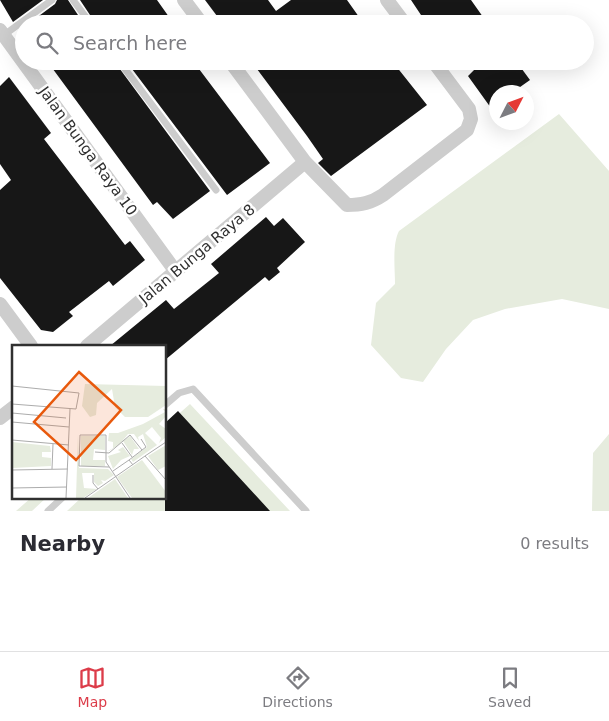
<!DOCTYPE html>
<html lang="en">
<head>
<meta charset="utf-8">
<style>
  :root { --surface:#fff; --page:#f7f7f7; --text:#2b2b33; --muted:#7c7c81; --line:#e1e1e2; --accent:#dc3c49 }
  body { margin:0; font-family:"DejaVu Sans",sans-serif; background:var(--page); color:var(--text) }
  .compass { position:absolute; left:489px; top:85px; width:45px; height:45px; border-radius:50%; background:var(--surface); box-shadow:0 5px 20px #0002; rotate:48deg }
  .list { margin:0; padding:0; list-style:none }
  h2 { display:flex; justify-content:space-between; align-items:center; height:65px; margin:0; padding:0 20px; font-size:21px }
  h2 small { font-size:16px; font-weight:400; color:var(--muted) }
  .icon { flex:none; width:28px; height:28px; fill:none; stroke:currentColor; stroke-width:2; stroke-linecap:round; stroke-linejoin:round }
  .map { position:relative; flex:none; width:609px; height:511px; overflow:hidden }
  .search { position:absolute; background:var(--surface); box-shadow:0 5px 20px #0002; left:15px; right:15px; top:15px; height:55px; display:flex; align-items:center; gap:12px; box-sizing:border-box; padding:0 18px; border-radius:28px; color:var(--muted); font-size:19px }
  .sheet { height:140px; background:var(--surface) }
  nav { display:flex; justify-content:space-around; align-items:center; box-sizing:border-box; height:70px; border-top:1px solid var(--line); background:var(--surface); font-size:14px; color:var(--muted) }
  nav a { display:grid; justify-items:center; gap:2px }
  nav .on { color:var(--accent) }
  .map>svg:first-child { display:block }
  .green { fill:#e6ecde }
  .building { fill:#171717 }
  .lines { fill:none; stroke-linecap:round; stroke-linejoin:round }
  .service { stroke:#cdcdcd; stroke-width:7 }
  .minor { stroke:#cdcdcd; stroke-width:14 }
  .labels { text-anchor:middle; dominant-baseline:central; stroke-width:5; stroke-linejoin:round; paint-order:stroke }
  .street-label { font-size:15px; fill:#303030; stroke:#fff }
  .inset-road { fill:none; stroke:#acacac; stroke-width:1 }
  .view { fill:#e8590c; fill-opacity:0.15; stroke:#e8590c; stroke-width:2.5 }
  .inset-edge { fill:none; stroke:#303030; stroke-width:2.5 }
</style>
</head>
<body>
<div class="map">
<svg width="609" height="511" viewBox="0 0 609 511">
  <rect width="100%" height="100%" fill="#fff"/>
  <path class="green" d="M 559,114 L 609,171 L 609,309 L 562,299 L 505,309 L 473,320 L 446,349 L 423,382 L 401,378 L 371,345 L 376,303 L 395,284 C 395,269 392,244 399,231 Z
    M 190,404 L 290,511 L 67,511 L 82,497 L 165,497 L 165,426 Z
    M 609,434 L 609,511 L 592,511 L 593,453 Z
    M 32,497 L 47,497 L 32,511 L 16,511 Z"/>
  <path class="building" d="M 0,0 L 43,0 L 13,22 Z
    M 57,0 L 68,0 L 84,24 L 28,24 L 55,4 Z
    M 80,0 L 157,0 L 174,24 L 96,24 Z
    M 205,0 L 268,0 L 276,11 L 291,0 L 347,0 L 364,24 L 223,24 Z
    M 411,0 L 471,0 L 488,24 L 427,24 Z
    M 47,61 L 114,61 L 210,191 L 173,219 L 157,202 L 153,205 Z
    M 126,61 L 193,61 L 270,163 L 227,195 Z
    M 251,61 L 392,61 L 427,105 L 331,176 L 318,163 L 323,159 L 307,136 Z
    M 483,61 L 516,61 L 530,80 L 513,92 L 496,92 L 496,115 L 468,76 Z
    M 9,77 L 51,133 L 44,139 L 125,245 L 130,241 L 145,260 L 113,286 L 109,281 L 69,312 L 73,316 L 53,332 L 41,330 L 0,278 L 0,190 L 11,180 L 0,164 L 0,86 Z
    M 266,217 L 274,226 L 283,218 L 305,242 L 277,268 L 280,272 L 269,281 L 265,277 L 165,360 L 165,346 L 110,346 L 166,300 L 174,309 L 219,273 L 211,264 Z
    M 178,411 L 270,511 L 165,511 L 165,423 Z"/>
  <g class="lines">
    <path class="service" d="M 73,0 L 91,24
      M 4,35 L 52,0
      M 119,61 L 216,190
      M 165,405 L 179,393 L 193,389 L 306,511
      M 48,511 L 63,497"/>
    <path class="minor" d="M 184,0 L 202,24
      M 387,0 L 405,24
      M 0,30 L 176,272
      M 230,61 L 305,162 L 347,205 C 361,205 371,203 383,195 L 467,130 L 471,119 L 469,109 L 433,61
      M 0,304 L 31,346
      M 87,346 L 305,162
      M 0,418 L 14,407"/>
  </g>
  <g class="labels">
    <g class="street-label">
      <text transform="translate(88 151) rotate(54)">Jalan Bunga Raya 10</text>
      <text transform="translate(197 254) rotate(-40)">Jalan Bunga Raya 8</text>
    </g>
  </g>
  <g transform="translate(12 345)">
    <rect width="154" height="154" fill="#fff"/>
    <path d="M 73,39 L 154,41 L 154,60 L 136,72 L 113,72 L 103,62 L 100,44 L 85,58 L 84,70 L 78,72 L 70,61 ZM 151,64 L 154,64 L 154,71 L 147,79 L 154,84 L 154,92 L 147,98 L 149,93 L 140,82 L 133,88 L 145,100 L 121,117 L 119,114 L 135,102 L 131,89 L 126,92 L 127,96 L 122,89 L 116,89 L 108,99 L 97,106 L 96,106 L 101,103 L 101,97 L 96,96 L 97,88 L 106,88 L 131,79 L 153,67 ZM 66,89 L 67,123 L 96,124 L 102,130 L 93,136 L 89,135 L 91,138 L 86,141 L 82,137 L 82,128 L 70,128 L 72,143 L 85,144 L 71,153 L 64,153 ZM 69,91 L 93,91 L 93,105 L 82,104 L 81,115 L 93,115 L 93,121 L 69,121 ZM 118,91 L 127,104 L 122,104 L 120,110 L 111,96 ZM 0,97 L 38,101 L 39,107 L 30,107 L 30,112 L 39,113 L 39,121 L 0,123 ZM 154,100 L 154,121 L 146,125 L 136,111 ZM 111,102 L 118,111 L 109,115 L 101,124 L 96,111 L 109,107 L 106,105 ZM 130,115 L 154,147 L 154,153 L 120,153 L 105,132 ZM 103,134 L 116,153 L 76,153 Z" fill="#e6ecde"/>
    <path class="inset-road" d="M 0,41 L 67,48 L 64,64 L 0,59M 0,68 L 54,73M 0,77 L 57,82M 0,95 L 57,100M 110,98 L 120,112M 83,107 L 97,108 L 118,90 L 130,105M 133,111 L 154,97M 117,115 L 134,102 L 129,94M 97,122 L 67,121 L 68,90 L 94,90 L 94,117 L 118,153M 40,124 L 41,99M 0,125 L 56,124M 101,126 L 117,115 L 121,120M 81,130 L 81,138 L 86,144M 0,143 L 55,142M 54,153 L 58,64M 73,153 L 133,111 L 154,135"/>
    <path class="view" d="M 67,27 L 109,65 L 64,115 L 22,77 Z"/>
    <rect width="154" height="154" class="inset-edge"/>
  </g>
</svg>
<svg class="compass" viewBox="-18 -18 36 36"><path d="M0-13l5 13h-10z" fill="#e53935"/><path d="M0 13l5-13h-10z" fill="#7c7c81"/></svg>
<div class="search"><svg class="icon" aria-label="search" viewBox="0 0 24 24"><circle cx="10" cy="10" r="6"/><path d="M15 15l6 6"/></svg>Search here</div>
</div>
<section class="sheet">
<h2>Nearby<small>0 results</small></h2>
<ul class="list">
</ul>
</section>
<nav>
<a class="on"><svg class="icon" aria-label="map" viewBox="0 0 24 24"><path d="M3 6l6-2 6 2 6-2v14l-6 2-6-2-6 2zM9 4v14M15 6v14"/></svg>Map</a>
<a><svg class="icon" aria-label="directions" viewBox="0 0 24 24"><path d="M12 3l9 9-9 9-9-9zM9 14v-3h6M13 9l2 2-2 2"/></svg>Directions</a>
<a><svg class="icon" aria-label="saved" viewBox="0 0 24 24"><path d="M7 4h10v16l-5-4-5 4z"/></svg>Saved</a>
</nav>
</body>
</html>
